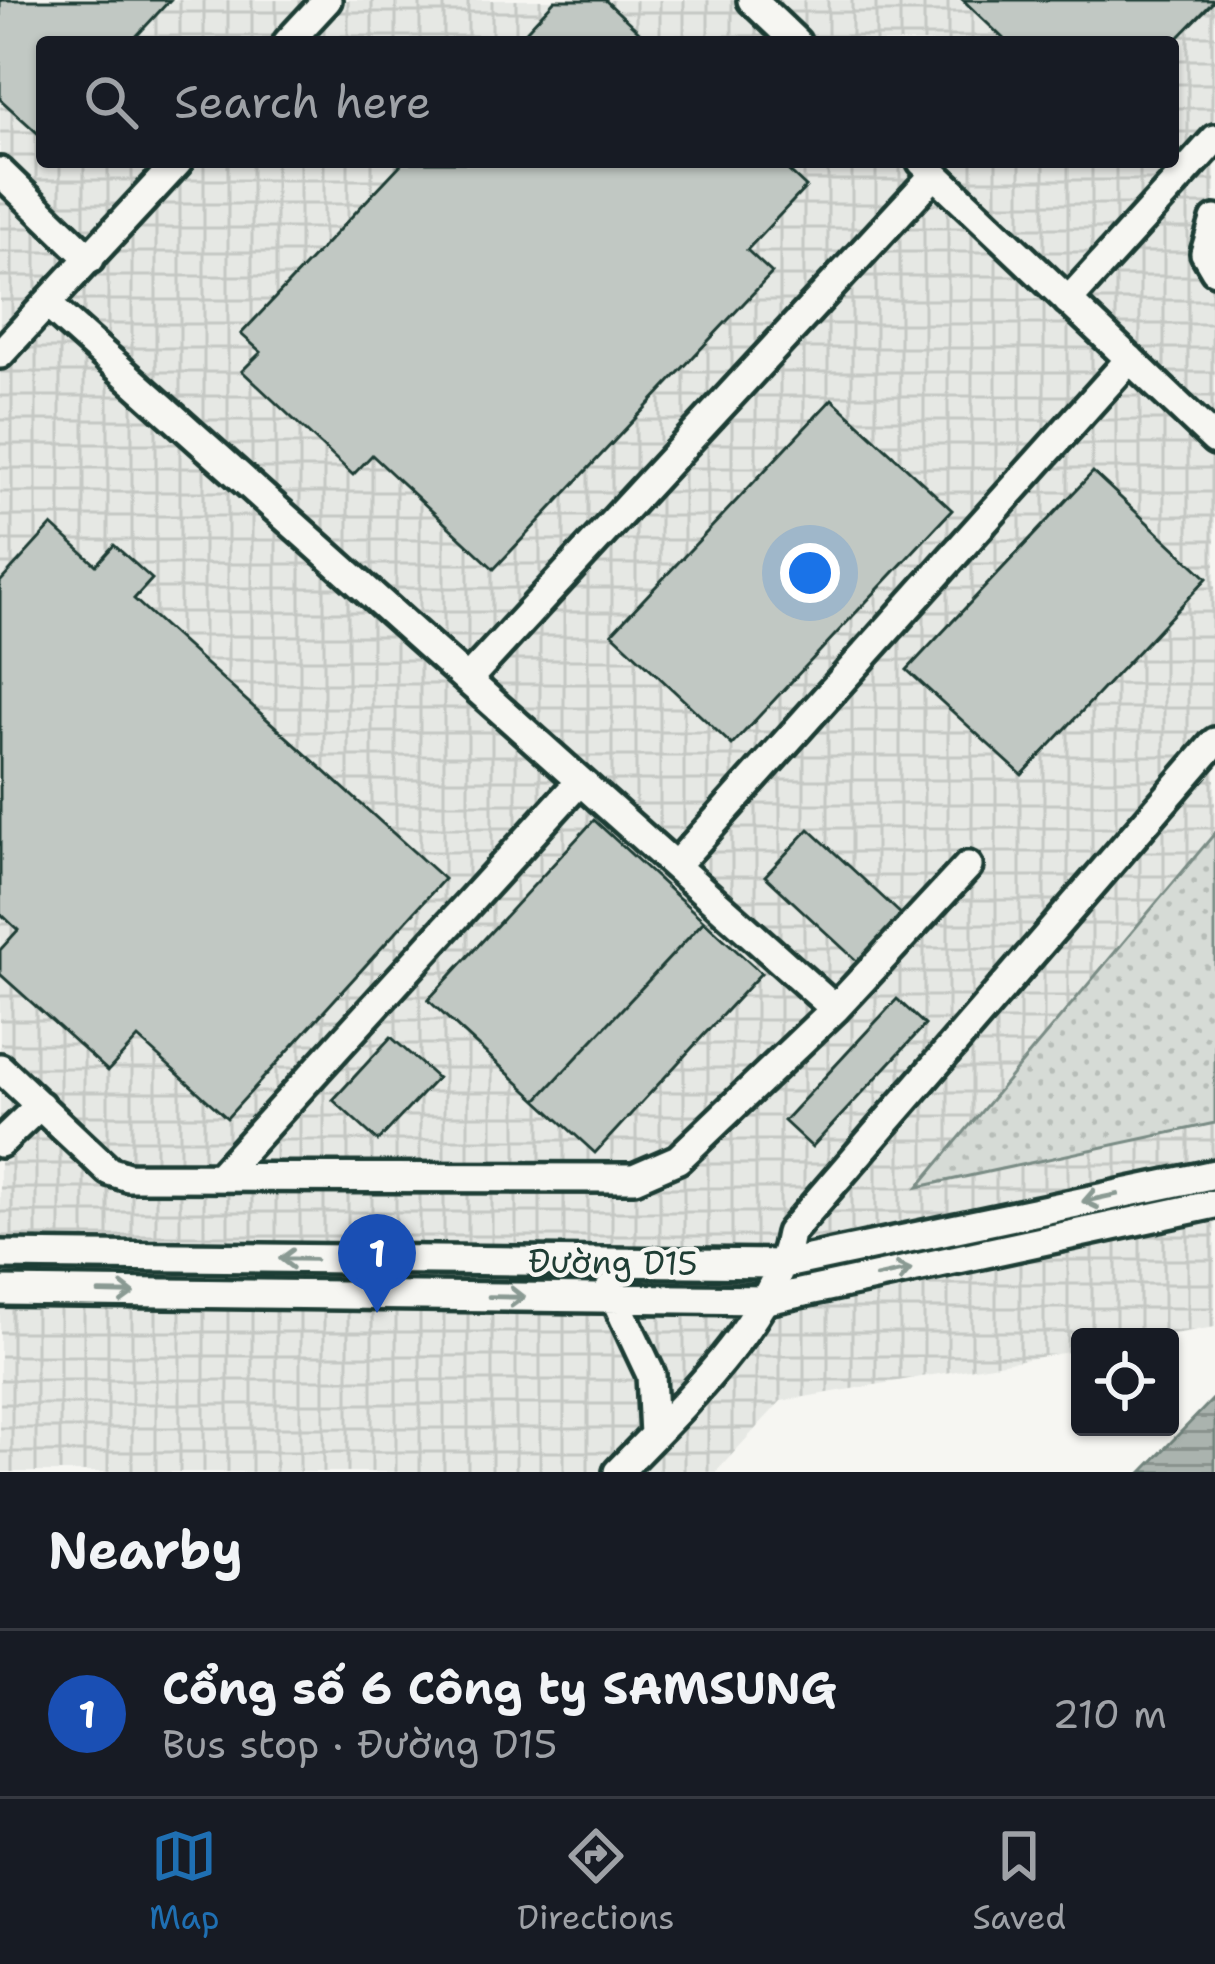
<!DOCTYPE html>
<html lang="en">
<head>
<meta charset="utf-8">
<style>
  :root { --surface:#171b24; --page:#242831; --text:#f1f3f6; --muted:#9ea1a6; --line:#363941; --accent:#1f6fb2 }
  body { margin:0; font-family:"Shantell Sans",sans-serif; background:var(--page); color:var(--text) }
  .controls { position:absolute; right:36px; bottom:36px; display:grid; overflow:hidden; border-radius:12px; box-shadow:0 3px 9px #0004 }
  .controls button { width:108px; height:108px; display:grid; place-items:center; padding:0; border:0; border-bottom:3px solid var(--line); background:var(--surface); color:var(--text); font:60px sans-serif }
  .you { position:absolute; left:810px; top:573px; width:42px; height:42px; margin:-30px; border:9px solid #fff; border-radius:50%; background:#1a73e8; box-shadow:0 0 0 18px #1a73e833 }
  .badge { display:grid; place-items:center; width:78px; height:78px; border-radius:50%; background:var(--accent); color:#fff; font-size:39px; font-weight:700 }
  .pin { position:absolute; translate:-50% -99px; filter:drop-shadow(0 3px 6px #0008) }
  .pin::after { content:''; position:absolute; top:63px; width:42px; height:36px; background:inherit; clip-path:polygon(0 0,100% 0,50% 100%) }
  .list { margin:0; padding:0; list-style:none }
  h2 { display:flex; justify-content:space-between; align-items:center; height:156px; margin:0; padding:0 48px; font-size:51px }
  h2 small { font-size:39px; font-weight:400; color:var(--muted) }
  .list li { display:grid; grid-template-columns:78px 1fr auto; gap:36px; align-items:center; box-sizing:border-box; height:168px; padding:0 48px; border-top:3px solid var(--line) }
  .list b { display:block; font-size:45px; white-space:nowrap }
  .list p { margin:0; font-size:39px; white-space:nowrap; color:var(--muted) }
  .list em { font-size:39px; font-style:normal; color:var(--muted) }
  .icon { flex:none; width:66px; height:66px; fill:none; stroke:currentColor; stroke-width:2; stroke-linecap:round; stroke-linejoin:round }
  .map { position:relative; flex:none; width:1215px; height:1472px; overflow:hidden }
  .search { position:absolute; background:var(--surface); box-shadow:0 3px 9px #0004; left:36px; right:36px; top:36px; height:132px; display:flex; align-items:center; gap:30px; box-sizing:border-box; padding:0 42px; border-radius:12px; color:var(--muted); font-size:45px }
  .sheet { height:324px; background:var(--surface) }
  nav { display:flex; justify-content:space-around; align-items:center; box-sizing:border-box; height:168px; border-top:3px solid var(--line); background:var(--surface); font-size:33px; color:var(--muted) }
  nav a { display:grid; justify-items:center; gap:6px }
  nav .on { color:var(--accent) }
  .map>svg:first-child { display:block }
  .industrial { fill:url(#industrial-grid); fill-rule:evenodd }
  .grass { fill:url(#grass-dots); stroke:#7a8c85; stroke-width:3 }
  .water { fill:url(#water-rules); stroke:#72847d; stroke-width:3 }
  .building { fill:#c1c8c3; stroke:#1f3d34; stroke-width:3 }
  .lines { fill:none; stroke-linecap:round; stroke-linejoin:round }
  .minor-casing { stroke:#1f3d34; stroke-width:36 }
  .minor { stroke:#f6f6f2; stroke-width:27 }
  .oneway { stroke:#8a9a93 }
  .labels { text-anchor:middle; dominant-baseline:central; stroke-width:9; stroke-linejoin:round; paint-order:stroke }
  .street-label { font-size:33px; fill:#1f3d34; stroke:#f6f6f2 }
</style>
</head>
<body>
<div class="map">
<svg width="1215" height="1472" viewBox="0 0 1215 1472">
  <defs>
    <pattern id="industrial-grid" width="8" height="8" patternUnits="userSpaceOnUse" patternTransform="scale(3)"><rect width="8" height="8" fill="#e6e8e4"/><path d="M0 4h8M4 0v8" fill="none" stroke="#c5c8c4"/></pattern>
    <pattern id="grass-dots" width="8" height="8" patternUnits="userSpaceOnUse" patternTransform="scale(3)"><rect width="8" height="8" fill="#d6dbd6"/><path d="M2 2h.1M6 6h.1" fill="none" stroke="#b7bdb8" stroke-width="1.8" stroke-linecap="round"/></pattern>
    <pattern id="water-rules" width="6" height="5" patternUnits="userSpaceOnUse" patternTransform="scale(3)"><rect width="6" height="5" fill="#aab3ae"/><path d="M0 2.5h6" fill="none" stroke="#8a938e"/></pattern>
  </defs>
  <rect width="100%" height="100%" fill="#f6f6f2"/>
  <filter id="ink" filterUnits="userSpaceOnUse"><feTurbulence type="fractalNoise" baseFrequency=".00833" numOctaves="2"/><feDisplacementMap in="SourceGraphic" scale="24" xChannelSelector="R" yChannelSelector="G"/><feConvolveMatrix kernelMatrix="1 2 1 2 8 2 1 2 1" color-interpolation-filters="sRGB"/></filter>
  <g filter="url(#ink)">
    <path class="industrial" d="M 0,0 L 1215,0 L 1215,1327 L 1156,1337 L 1080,1337 L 1080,1350 L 781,1401 L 716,1472 L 0,1472 ZM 42,42 L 1173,42 L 1173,162 L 42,162 Z"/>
    <path class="grass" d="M 1215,833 L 1215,1123 L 918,1187 Z"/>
    <path class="water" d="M 1215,1397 L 1215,1472 L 1142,1472 L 1143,1471 Z"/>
    <path class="building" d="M 0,0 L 170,0 L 131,42 L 42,42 L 42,137 L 0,99 Z
      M 555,0 L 605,0 L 650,42 L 516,42 Z
      M 963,0 L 1215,0 L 1173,43 L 1007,42 Z
      M 403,162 L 779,162 L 806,187 L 747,250 L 772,273 L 494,569 L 372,455 L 353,475 L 242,371 L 261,352 L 241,334 Z
      M 832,399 L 952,510 L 732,745 L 612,633 Z
      M 1093,472 L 1207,578 L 1022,775 L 907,670 Z
      M 52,525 L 96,565 L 114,545 L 152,579 L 134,599 L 444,879 L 227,1118 L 138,1038 L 108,1071 L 0,974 L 0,950 L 18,930 L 0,913 L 0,582 Z
      M 594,820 L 704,921 L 537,1100 L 428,1000 Z
      M 809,829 L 903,916 L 859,963 L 765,876 Z
      M 704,921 L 761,973 L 595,1153 L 537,1100 Z
      M 897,999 L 925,1025 L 812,1147 L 784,1121 Z
      M 391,1037 L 437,1078 L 378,1141 L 333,1100 Z"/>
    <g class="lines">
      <defs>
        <path id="minor" d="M 752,0 L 796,42
          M 288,42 L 327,0
          M 922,162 L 1215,440
          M 0,172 L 90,259
          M 1215,220 L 1205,253 L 1215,270
          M 1068,301 L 1215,139
          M 47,304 L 835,1009
          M 0,354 L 178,162
          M 467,680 L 935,174
          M 675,866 L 1130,359
          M 0,1068 L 109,1171 L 128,1177 L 634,1178 L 678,1159 L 835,1009 L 968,866
          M 0,1143 L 40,1105
          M 219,1177 L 580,781
          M 0,1255 L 785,1264 L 1215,1174
          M 610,1288 L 651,1375 L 654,1435
          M 0,1291 L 767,1300 L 1215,1204
          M 618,1472 C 677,1411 777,1317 790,1233 L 1215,742"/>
      </defs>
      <use href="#minor" class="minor-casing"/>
      <use href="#minor" class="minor"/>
    </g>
    <defs><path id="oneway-shaft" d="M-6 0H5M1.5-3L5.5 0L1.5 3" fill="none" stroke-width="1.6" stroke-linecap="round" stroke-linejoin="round" transform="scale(3)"/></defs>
    <g class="oneway">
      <use href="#oneway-shaft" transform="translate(1100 1198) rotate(168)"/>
      <use href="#oneway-shaft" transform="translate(297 1259) rotate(-179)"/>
      <use href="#oneway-shaft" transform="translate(894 1273) rotate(-12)"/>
      <use href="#oneway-shaft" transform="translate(117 1293) rotate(1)"/>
      <use href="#oneway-shaft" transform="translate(507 1297) rotate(1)"/>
    </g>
  </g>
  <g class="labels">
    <g class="street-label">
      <text transform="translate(613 1262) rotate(1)">Đường D15</text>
    </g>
  </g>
</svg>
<div class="controls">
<button><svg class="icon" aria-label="locate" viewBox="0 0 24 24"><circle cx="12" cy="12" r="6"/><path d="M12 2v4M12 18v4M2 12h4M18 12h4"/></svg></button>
</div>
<div class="you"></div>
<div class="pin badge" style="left:377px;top:1313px;background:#1a4fb4">1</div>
<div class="search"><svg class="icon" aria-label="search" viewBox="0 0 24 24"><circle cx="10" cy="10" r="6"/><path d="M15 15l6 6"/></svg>Search here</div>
</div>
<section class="sheet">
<h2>Nearby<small></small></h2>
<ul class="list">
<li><span class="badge" style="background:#1a4fb4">1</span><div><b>Cổng số 6 Công ty SAMSUNG</b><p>Bus stop · Đường D15</p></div><em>210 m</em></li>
</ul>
</section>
<nav>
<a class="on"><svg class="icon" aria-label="map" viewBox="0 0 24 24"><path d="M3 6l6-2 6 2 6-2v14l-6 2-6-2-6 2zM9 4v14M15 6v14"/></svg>Map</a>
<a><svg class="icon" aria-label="directions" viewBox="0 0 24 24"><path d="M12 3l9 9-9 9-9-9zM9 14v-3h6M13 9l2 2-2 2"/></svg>Directions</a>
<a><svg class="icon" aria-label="saved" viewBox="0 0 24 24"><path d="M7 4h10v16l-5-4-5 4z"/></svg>Saved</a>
</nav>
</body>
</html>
